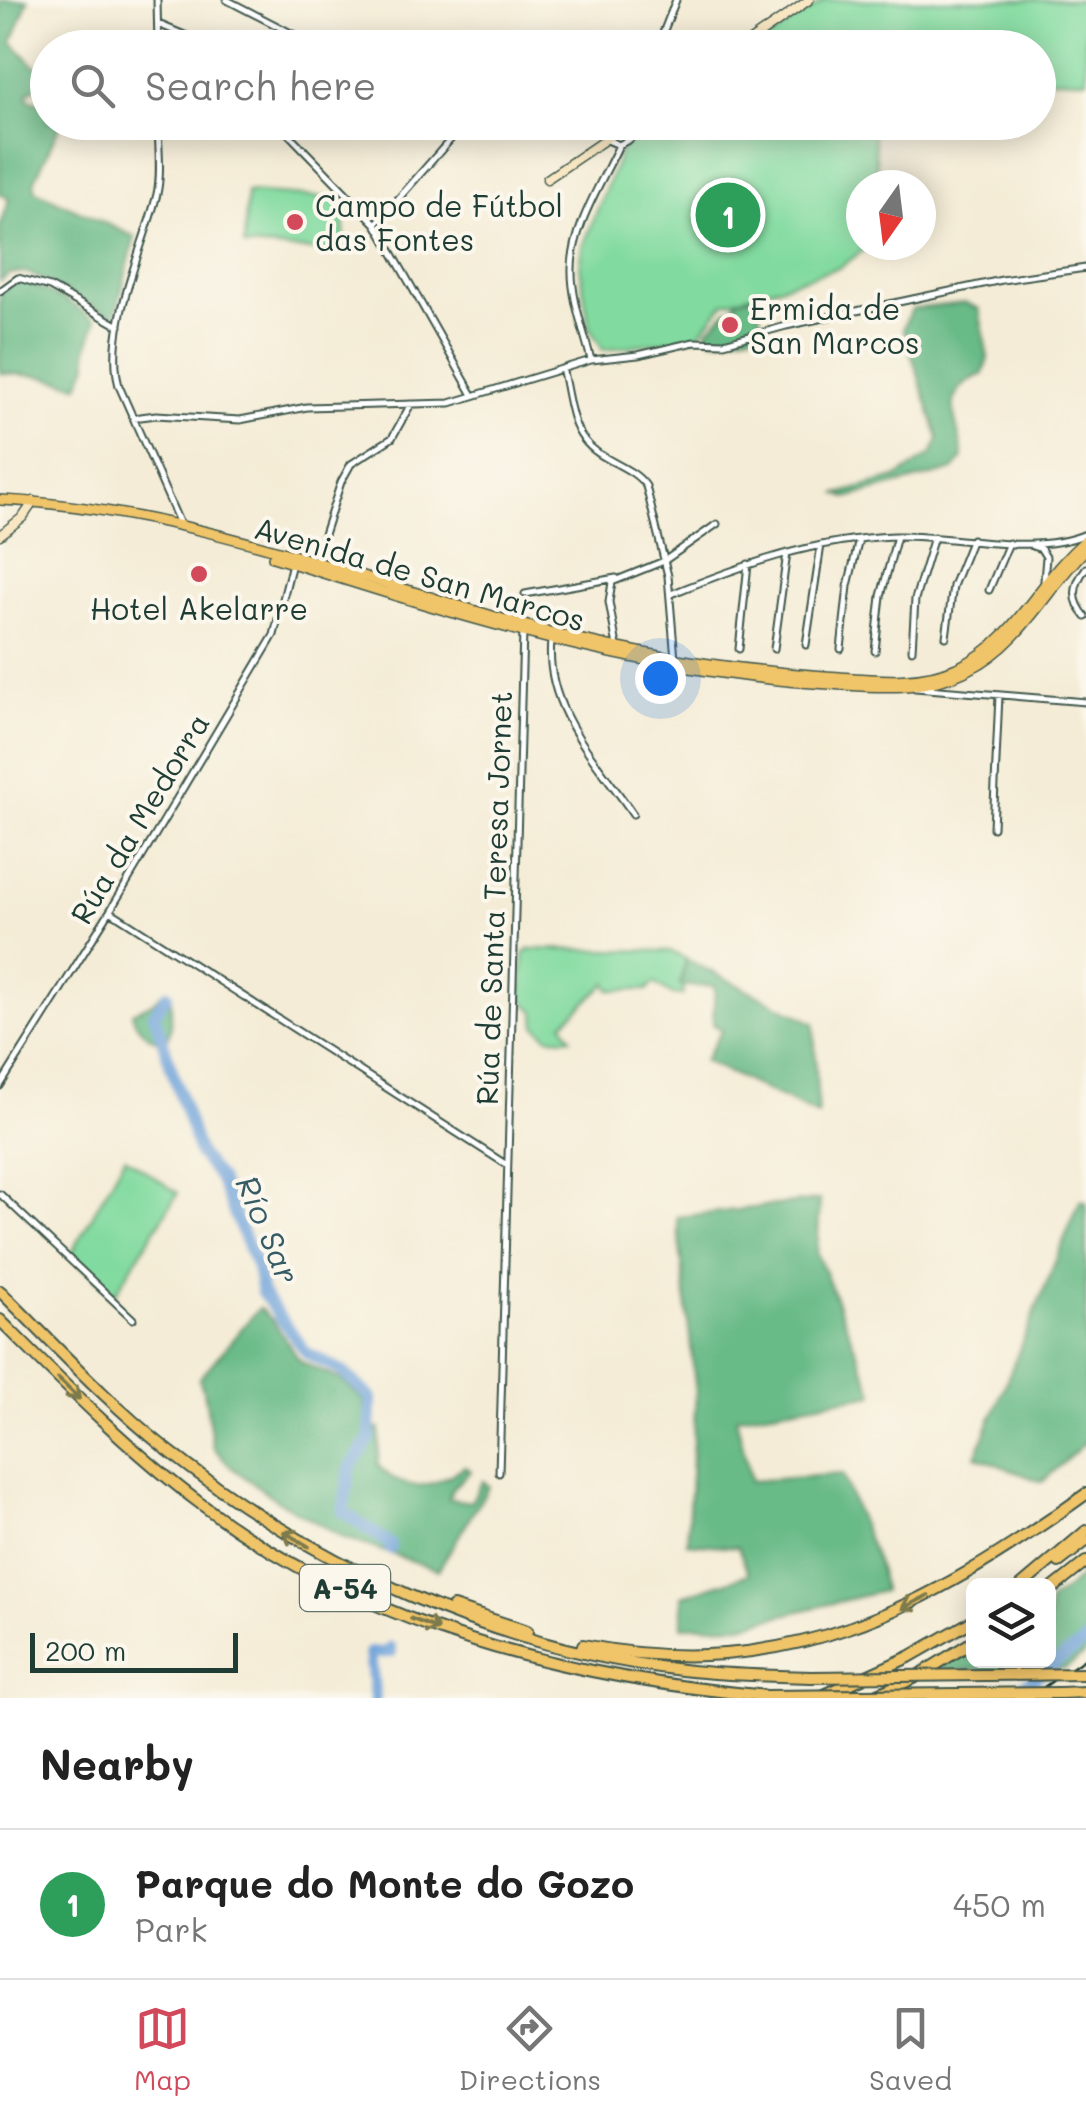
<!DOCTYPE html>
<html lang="en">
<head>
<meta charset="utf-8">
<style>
  :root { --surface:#fff; --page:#f6f6f6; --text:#222; --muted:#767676; --line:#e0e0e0; --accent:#d1495b }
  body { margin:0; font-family:Mali,sans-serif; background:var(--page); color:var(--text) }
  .controls { position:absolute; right:30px; bottom:30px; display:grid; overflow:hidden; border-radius:15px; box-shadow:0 5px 25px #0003 }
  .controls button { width:90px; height:90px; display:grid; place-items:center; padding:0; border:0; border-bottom:2px solid var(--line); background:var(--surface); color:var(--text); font:50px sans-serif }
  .compass { position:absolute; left:846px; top:170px; width:90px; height:90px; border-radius:50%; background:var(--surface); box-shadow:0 5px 25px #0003; rotate:194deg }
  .scale { position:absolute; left:30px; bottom:25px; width:208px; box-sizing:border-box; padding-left:10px; border:5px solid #1f3d34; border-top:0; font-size:28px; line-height:35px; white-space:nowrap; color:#1f3d34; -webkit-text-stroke:8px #fbf7ec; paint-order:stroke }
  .you { position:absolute; left:660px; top:678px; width:35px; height:35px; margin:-25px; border:8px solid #fff; border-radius:50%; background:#1a73e8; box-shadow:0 0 0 15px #1a73e833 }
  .badge { display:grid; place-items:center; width:65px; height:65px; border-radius:50%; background:var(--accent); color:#fff; font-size:32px; font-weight:700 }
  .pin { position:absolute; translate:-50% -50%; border:5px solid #fff; box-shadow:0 2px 10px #0006 }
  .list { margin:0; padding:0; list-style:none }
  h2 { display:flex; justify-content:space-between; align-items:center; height:130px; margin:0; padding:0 40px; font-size:42px }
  h2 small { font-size:32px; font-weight:400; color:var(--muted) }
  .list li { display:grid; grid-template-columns:65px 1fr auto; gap:30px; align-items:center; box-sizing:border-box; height:150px; padding:0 40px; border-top:2px solid var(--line) }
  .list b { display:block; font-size:38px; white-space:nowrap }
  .list p { margin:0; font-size:32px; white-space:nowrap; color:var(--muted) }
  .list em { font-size:32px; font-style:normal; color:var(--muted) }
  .icon { flex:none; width:55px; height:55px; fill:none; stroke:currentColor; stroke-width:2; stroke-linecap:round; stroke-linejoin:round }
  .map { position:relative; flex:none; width:1086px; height:1698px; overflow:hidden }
  .search { position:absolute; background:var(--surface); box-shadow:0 5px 25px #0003; left:30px; right:30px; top:30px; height:110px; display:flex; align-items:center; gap:25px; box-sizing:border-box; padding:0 35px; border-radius:55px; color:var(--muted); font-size:38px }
  .sheet { height:280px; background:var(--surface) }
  nav { display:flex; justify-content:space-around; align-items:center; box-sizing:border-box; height:140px; border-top:2px solid var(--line); background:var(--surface); font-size:28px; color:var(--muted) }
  nav a { display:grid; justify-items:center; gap:5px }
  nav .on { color:var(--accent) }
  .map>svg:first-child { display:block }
  .green { fill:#81da9f; stroke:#508c6a; stroke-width:2.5 }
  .forest { fill:#68ba86; stroke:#447c5d; stroke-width:2.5 }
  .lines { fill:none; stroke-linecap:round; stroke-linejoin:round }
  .river { stroke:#6ca1d9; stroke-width:12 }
  .street-casing { stroke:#3f574c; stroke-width:9 }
  .secondary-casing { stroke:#3f574c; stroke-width:11 }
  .primary-casing { stroke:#3f574c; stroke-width:12 }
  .highway-casing { stroke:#3f574c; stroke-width:14 }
  .street { stroke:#fff; stroke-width:5 }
  .secondary { stroke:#f9e7c3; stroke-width:8 }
  .primary { stroke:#f0c469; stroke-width:9 }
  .highway { stroke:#f0c469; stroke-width:10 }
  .rail { stroke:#1f3d34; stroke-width:2.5 }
  .highway-bridge-casing { stroke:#3f574c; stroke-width:14; stroke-linecap:butt }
  .highway-bridge { stroke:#f0c469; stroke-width:10 }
  .oneway { stroke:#7d7a4c }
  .poi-dot { fill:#d1495b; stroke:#fbf7ec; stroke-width:4 }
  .labels { text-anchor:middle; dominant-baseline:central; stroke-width:8; stroke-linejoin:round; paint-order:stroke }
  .shield { fill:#fbf7ec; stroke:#61756b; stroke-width:2.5 }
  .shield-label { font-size:28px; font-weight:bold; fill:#1f3d34 }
  .poi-label { font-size:30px; fill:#1f3d34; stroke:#fbf7ec; text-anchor:start }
  .street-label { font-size:30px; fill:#1f3d34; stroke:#fbf7ec }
  .water-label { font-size:32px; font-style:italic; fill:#365b66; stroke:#fbf7ec }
</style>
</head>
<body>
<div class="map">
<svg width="1086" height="1698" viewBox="0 0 1086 1698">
  <rect width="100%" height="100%" fill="#fbf7ec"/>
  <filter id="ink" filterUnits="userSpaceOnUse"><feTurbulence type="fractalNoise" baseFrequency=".01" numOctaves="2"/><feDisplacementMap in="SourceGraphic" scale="20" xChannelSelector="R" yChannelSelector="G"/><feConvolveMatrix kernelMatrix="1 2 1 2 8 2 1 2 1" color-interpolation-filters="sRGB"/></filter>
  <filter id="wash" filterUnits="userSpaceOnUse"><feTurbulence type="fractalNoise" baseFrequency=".0048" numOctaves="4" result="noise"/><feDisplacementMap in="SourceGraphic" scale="40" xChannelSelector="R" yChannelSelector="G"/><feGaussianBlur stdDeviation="2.25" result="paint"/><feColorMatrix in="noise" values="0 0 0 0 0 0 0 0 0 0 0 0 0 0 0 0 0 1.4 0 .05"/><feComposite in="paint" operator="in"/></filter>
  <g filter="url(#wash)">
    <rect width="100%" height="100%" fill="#f4ecd6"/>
    <path class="green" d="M 825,0 L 1086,0 L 1086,79 L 1039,79 L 1038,48 L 756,47 Z
      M 651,123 L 872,123 L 879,185 L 861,185 L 861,245 L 870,245 L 841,267 L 724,303 L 697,337 L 603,350 L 589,327 L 580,267 L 583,246 L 622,148 Z
      M 247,192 L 346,199 L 343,252 L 244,246 Z
      M 530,949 L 670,951 L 686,959 L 680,985 L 684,986 L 683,995 L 671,994 L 654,983 L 647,990 L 610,990 L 607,983 L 563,1023 L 571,1038 L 549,1037 L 536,1026 L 535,1011 L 521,999 L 524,954 Z
      M 125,1157 L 178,1193 L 114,1295 L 71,1254 Z"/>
    <path class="forest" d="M 0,0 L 28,0 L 12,42 L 33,64 L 47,73 L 43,84 L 28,92 L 28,99 L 47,105 L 48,122 L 61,123 L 34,182 L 36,191 L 135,237 L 115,317 L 26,272 L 9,274 L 0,281 L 0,225 L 9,199 L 0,194 Z
      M 23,280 L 65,300 L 96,320 L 87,350 L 88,364 L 79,385 L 39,376 L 0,373 L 0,293 L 11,284 Z
      M 752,296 L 759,310 L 762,331 L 714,340 L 708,335 L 707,331 L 728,309 L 733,308 L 738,299 Z
      M 965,303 L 979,309 L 988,358 L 983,374 C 935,393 959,419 963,458 L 953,470 L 943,473 L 846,498 L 838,494 L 896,478 L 932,454 L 939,439 L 903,328 L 912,309 Z
      M 686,959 L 814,1023 L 818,1115 L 704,1061 L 722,1030 L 713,1024 L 715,986 L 680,986 Z
      M 164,992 L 169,992 L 171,996 L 171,1026 L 167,1042 C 152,1043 135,1027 132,1013 L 152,1003 Z
      M 820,1200 L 817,1253 L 874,1394 L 736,1417 L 751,1481 L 842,1474 L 880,1571 L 883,1591 L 742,1625 L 682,1626 L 682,1596 L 749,1574 L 738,1547 L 687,1543 L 696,1393 L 677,1217 Z
      M 1080,1201 L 1086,1201 L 1086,1442 L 1042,1482 L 976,1456 Z
      M 259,1308 L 273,1321 L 300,1361 L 340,1379 L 364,1400 L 369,1428 L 380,1429 L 378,1465 C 406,1496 434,1488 465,1466 L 471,1471 L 452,1488 L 449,1499 L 471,1502 L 483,1481 L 489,1486 L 438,1570 L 342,1537 L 278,1501 L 231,1467 L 213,1447 L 205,1395 L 199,1379 Z
      M 1086,1573 L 1086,1653 L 1064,1669 L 933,1670 L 973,1648 L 974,1660 L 1048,1660 L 1049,1602 Z"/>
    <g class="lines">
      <path class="river" d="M 167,995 L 154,1014 L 199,1154 L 219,1178 L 257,1268 L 262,1293 L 307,1353 L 342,1371 L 371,1398 L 370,1439 L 350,1468 L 343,1512 L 390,1544 L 390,1549
        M 1007,1697 L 1086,1641
        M 375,1698 L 370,1653 L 391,1652 L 391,1648"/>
    </g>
  </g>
  <g filter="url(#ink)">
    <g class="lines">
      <defs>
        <path id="street" d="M 157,0 L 158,48
          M 227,0 L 320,48
          M 158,24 L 216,48
          M 657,48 L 676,0
          M 158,122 C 158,145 162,172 157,194 C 143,250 104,328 119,386 L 180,524
          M 277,122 L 376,224 L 473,395
          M 608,122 L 605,139 L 619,145 L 630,139 L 645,122
          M 376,224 L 458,131 L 457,122
          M 0,291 L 18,278 L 50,287 L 119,326
          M 591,360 C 584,331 571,298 572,268 C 573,226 602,182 619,145
          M 563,372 C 572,409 569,439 608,459 C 622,467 637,473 646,486 L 668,576 L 675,659
          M 133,418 L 156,415 L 240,420 L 307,407 L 450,403 L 591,360 L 638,355 L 694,342 L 724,343 L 786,326 L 1002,280 L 1086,268
          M 1032,546 L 1041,549 L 1046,557 L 1044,581
          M 315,562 L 341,482 L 351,464 L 392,438 L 411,404
          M 1086,568 C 1073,585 1071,600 1086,617
          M 989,590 L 1009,543
          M 525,594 L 616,578
          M 671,594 C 743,565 815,539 894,536 C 953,534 1032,557 1086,534
          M 946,637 L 953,586 L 972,539
          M 551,641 C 544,709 598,762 633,814
          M 806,645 L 821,545
          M 617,646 L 609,602 L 612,582 L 664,561 L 717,524
          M 739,649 L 748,564
          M 774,649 L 787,553
          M 841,649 L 848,586 L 859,539
          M 912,650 L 915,599 L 934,537
          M 875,651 L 881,596 L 897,536
          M 915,688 L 1086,702
          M 993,828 L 999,695
          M 110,911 L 507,1165
          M 0,1086 L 110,911 L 274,635 L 292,563
          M 0,1194 L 133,1319
          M 499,1473 L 523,632"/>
        <path id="secondary" d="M 740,48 L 809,0
          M 547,179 L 631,122
          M 0,535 L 23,517 L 34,501"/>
        <path id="primary" d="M 0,500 C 174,507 347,574 513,622 C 615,651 719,669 825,676 C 869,679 917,686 959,667 C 1017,640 1039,579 1086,540
          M 273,557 C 454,615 638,673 829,684 C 878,687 925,692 970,669 C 1022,643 1047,588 1086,549"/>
        <path id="highway" d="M 0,1291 C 54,1344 106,1401 165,1448 C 314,1566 493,1648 682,1670 C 725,1675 768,1676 811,1677
          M 0,1320 C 64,1384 128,1449 201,1504 C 366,1628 565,1678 767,1696
          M 1059,1562 L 1086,1541
          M 1021,1586 L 1086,1531
          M 1048,1592 L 1086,1562
          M 453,1607 L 527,1631
          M 583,1645 C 786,1684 926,1609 1086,1494
          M 1060,1693 L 1086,1692
          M 878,1694 L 914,1678 L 974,1641
          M 822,1696 L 909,1657 L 974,1620"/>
      </defs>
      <use href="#street" class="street-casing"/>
      <use href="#secondary" class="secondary-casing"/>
      <use href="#primary" class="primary-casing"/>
      <use href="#highway" class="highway-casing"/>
      <use href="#street" class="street"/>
      <use href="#secondary" class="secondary"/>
      <use href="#primary" class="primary"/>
      <use href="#highway" class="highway"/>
      <path class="rail" d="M 1028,1698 L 1086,1658"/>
      <defs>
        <path id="highway-bridge" d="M 811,1677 L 1086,1674
          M 767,1696 L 1060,1693"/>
      </defs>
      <use href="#highway-bridge" class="highway-bridge-casing"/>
      <use href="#highway-bridge" class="highway-bridge"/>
    </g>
    <defs><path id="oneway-shaft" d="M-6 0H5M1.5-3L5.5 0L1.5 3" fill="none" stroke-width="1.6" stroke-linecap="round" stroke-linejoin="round" transform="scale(2.5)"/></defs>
    <g class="oneway">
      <use href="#oneway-shaft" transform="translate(69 1389) rotate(44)"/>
      <use href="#oneway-shaft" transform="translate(296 1539) rotate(-149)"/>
      <use href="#oneway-shaft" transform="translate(915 1602) rotate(153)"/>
      <use href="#oneway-shaft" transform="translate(425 1624) rotate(21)"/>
    </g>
  </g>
  <g class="poi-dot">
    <circle cx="295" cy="222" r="10"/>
    <circle cx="730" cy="325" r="10"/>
    <circle cx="199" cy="574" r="10"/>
  </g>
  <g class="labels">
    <rect class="shield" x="300" y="1565" width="90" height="46" rx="8"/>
    <g class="shield-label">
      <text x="345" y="1588">A-54</text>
    </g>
    <g class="poi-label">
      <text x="315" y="205">Campo de Fútbol<tspan x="315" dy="34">das Fontes</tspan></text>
      <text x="750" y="308">Ermida de<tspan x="750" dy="34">San Marcos</tspan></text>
      <text x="199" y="608" text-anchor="middle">Hotel Akelarre</text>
    </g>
    <g class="street-label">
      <text transform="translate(420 573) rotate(16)">Avenida de San Marcos</text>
      <text transform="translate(139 818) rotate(-59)">Rúa da Medorra</text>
      <text transform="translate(493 898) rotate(-88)">Rúa de Santa Teresa Jornet</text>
    </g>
    <g class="water-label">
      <text transform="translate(269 1229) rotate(67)">Río Sar</text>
    </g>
  </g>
</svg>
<div class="controls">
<button><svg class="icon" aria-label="layers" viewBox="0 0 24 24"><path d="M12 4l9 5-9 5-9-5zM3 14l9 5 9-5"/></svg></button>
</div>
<svg class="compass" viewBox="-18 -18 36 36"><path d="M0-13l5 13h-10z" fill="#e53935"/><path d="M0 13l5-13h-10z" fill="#767676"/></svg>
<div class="scale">200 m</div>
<div class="you"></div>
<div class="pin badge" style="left:728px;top:215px;background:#2e9e5b">1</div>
<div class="search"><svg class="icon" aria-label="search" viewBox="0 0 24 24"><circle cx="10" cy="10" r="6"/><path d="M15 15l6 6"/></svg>Search here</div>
</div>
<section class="sheet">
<h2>Nearby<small></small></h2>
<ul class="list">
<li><span class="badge" style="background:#2e9e5b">1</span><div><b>Parque do Monte do Gozo</b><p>Park</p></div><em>450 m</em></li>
</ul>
</section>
<nav>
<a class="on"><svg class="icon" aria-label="map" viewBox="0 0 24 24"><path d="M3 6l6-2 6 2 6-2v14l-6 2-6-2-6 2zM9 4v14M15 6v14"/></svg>Map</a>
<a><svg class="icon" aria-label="directions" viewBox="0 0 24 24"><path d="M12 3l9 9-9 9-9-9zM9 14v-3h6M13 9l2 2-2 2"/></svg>Directions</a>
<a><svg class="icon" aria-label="saved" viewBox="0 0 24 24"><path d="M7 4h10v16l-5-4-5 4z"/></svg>Saved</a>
</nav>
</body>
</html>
